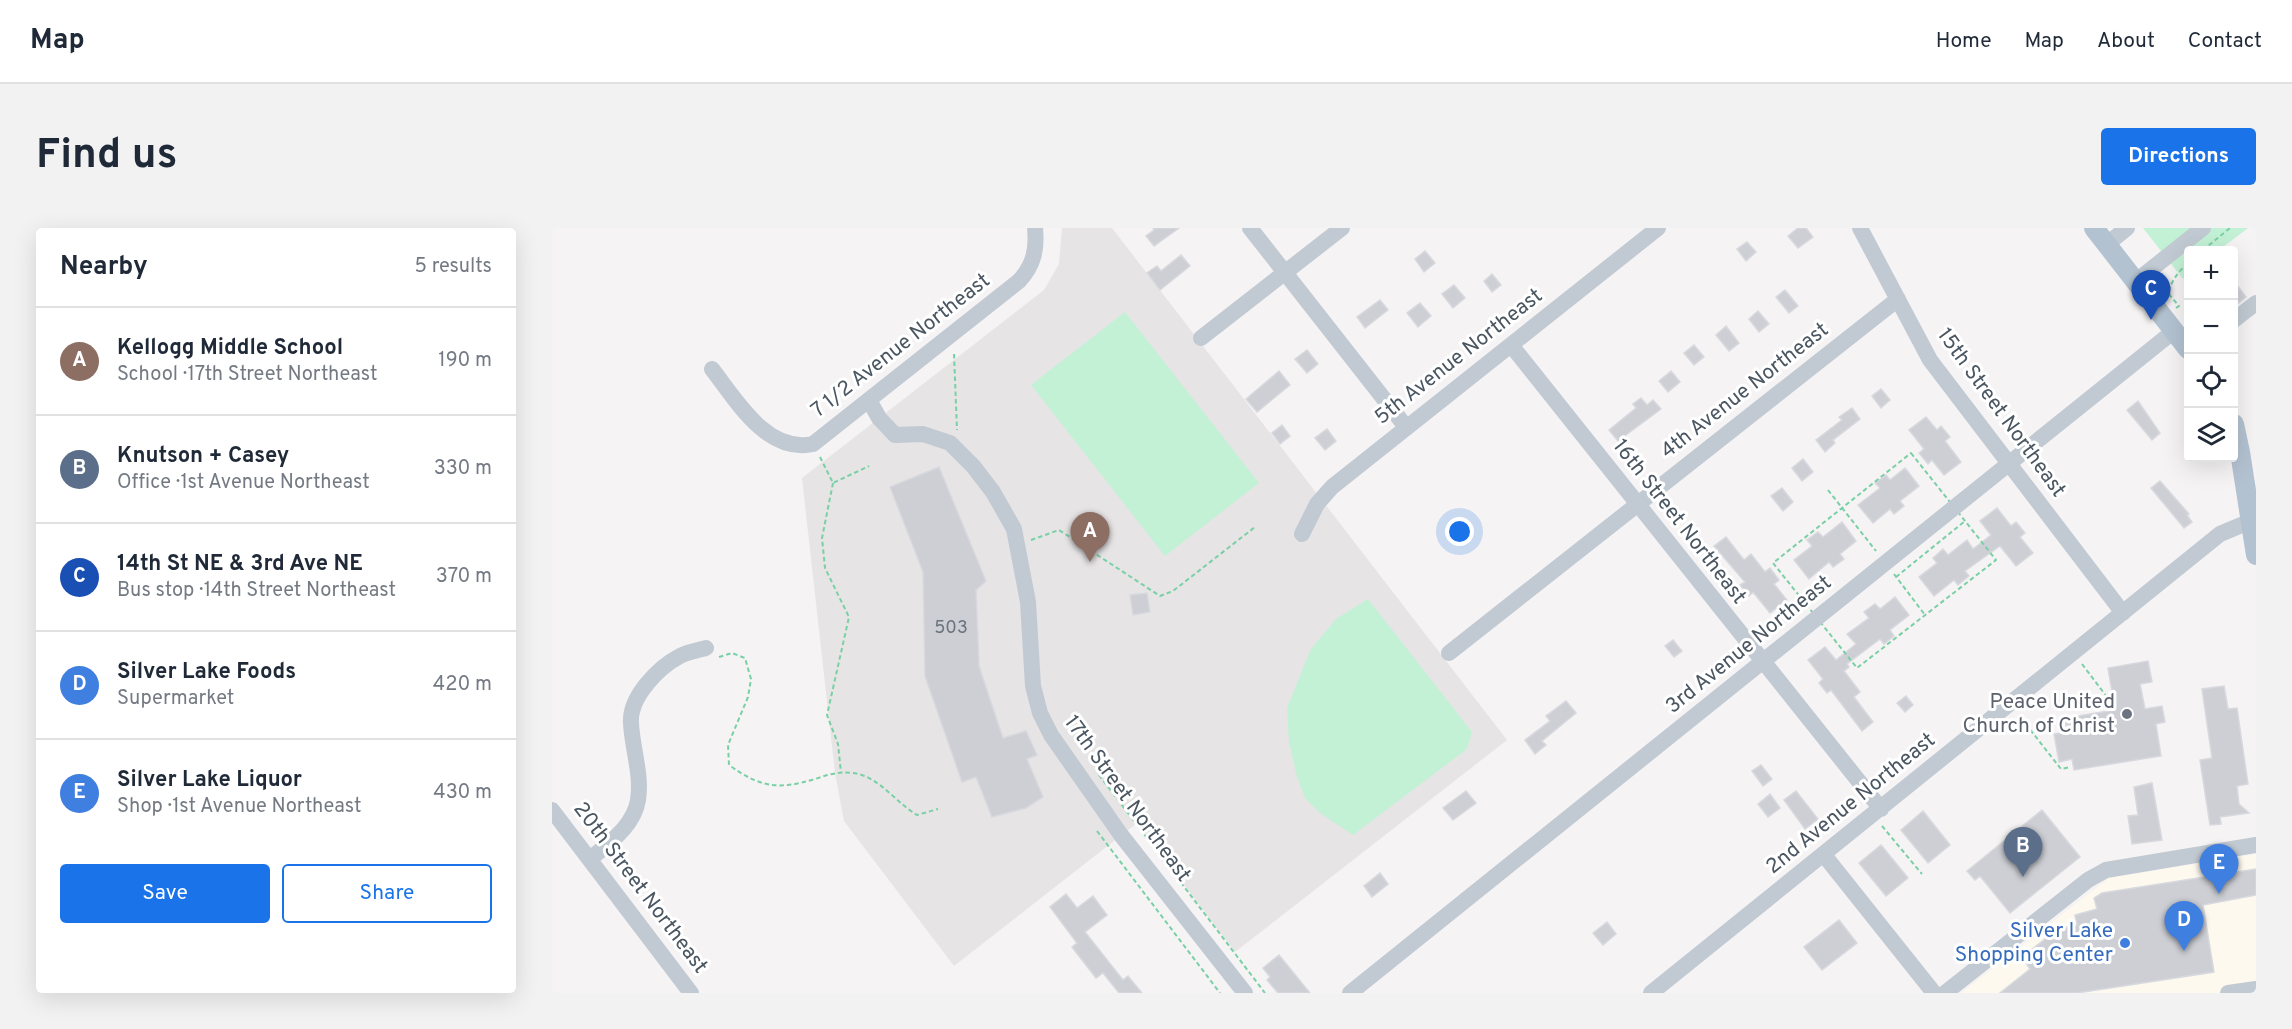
<!DOCTYPE html>
<html lang="en">
<head>
<meta charset="utf-8">
<style>
  :root { --surface:#fff; --page:#f2f2f3; --text:#1f2937; --muted:#747a83; --line:#e0e1e3; --accent:#1a73e8 }
  body { margin:0; font-family:Overpass,sans-serif; background:var(--page); color:var(--text) }
  .controls { position:absolute; right:18px; top:18px; display:grid; overflow:hidden; border-radius:6px; box-shadow:0 6px 24px #0002 }
  .controls button { width:54px; height:54px; display:grid; place-items:center; padding:0; border:0; border-bottom:2px solid var(--line); background:var(--surface); color:var(--text); font:30px sans-serif }
  .you { position:absolute; left:908px; top:304px; width:21px; height:21px; margin:-15px; border:4px solid #fff; border-radius:50%; background:#1a73e8; box-shadow:0 0 0 9px #1a73e833 }
  .badge { display:grid; place-items:center; width:39px; height:39px; border-radius:50%; background:var(--accent); color:#fff; font-size:20px; font-weight:700 }
  .pin { position:absolute; translate:-50% -50px; filter:drop-shadow(0 2px 3px #0008) }
  .pin::after { content:''; position:absolute; top:32px; width:21px; height:18px; background:inherit; clip-path:polygon(0 0,100% 0,50% 100%) }
  .list { margin:0; padding:0; list-style:none }
  h2 { display:flex; justify-content:space-between; align-items:center; height:78px; margin:0; padding:0 24px; font-size:26px }
  h2 small { font-size:20px; font-weight:400; color:var(--muted) }
  .list li { display:grid; grid-template-columns:39px 1fr auto; gap:18px; align-items:center; box-sizing:border-box; height:108px; padding:0 24px; border-top:2px solid var(--line) }
  .list b { display:block; font-size:22px; white-space:nowrap }
  .list p { margin:0; font-size:20px; white-space:nowrap; color:var(--muted) }
  .list em { font-size:20px; font-style:normal; color:var(--muted) }
  .actions { display:flex; gap:12px; padding:18px 24px }
  .actions a { flex:1; padding:14px 0; border:2px solid var(--accent); border-radius:6px; text-align:center; font-size:21px; color:var(--accent) }
  .actions .main { background:var(--accent); color:#fff }
  .icon { flex:none; width:33px; height:33px; fill:none; stroke:currentColor; stroke-width:2; stroke-linecap:round; stroke-linejoin:round }
  .map { position:relative; flex:none; width:1704px; height:765px; overflow:hidden; border-radius:6px }
  header { display:flex; align-items:center; gap:36px; box-sizing:border-box; height:84px; padding:0 30px; background:var(--surface); border-bottom:2px solid var(--line) }
  header strong { font-size:28px }
  nav { display:flex; gap:33px; margin-inline-start:auto; font-size:21px }
  .intro { display:flex; align-items:center; justify-content:space-between; box-sizing:border-box; height:144px; padding:0 36px }
  h1 { margin:0; font-size:42px }
  .button { padding:15px 27px; border-radius:6px; background:var(--accent); color:#fff; font-size:21px; font-weight:700 }
  main { display:flex; gap:36px; padding:0 36px }
  aside { flex:1; background:var(--surface); border-radius:6px; box-shadow:0 6px 24px #0002 }
  .map>svg:first-child { display:block }
  .commercial { fill:#fdf9ef }
  .education { fill:#e6e4e5 }
  .green { fill:#c3f1d5 }
  .building { fill:#cdcfd5; stroke:#d7d9de; stroke-width:1.5 }
  .lines { fill:none; stroke-linecap:round; stroke-linejoin:round }
  .path { stroke:#7ad0a6; stroke-width:2; stroke-dasharray:4.5 3; stroke-linecap:butt }
  .minor { stroke:#c1cad2; stroke-width:16 }
  .major { stroke:#b3c2d1; stroke-width:20 }
  .worship-dot { fill:#6b7280; stroke:#fff; stroke-width:2 }
  .shop-dot { fill:#3f7fe0; stroke:#fff; stroke-width:2 }
  .labels { text-anchor:middle; dominant-baseline:central; stroke-width:6; stroke-linejoin:round; paint-order:stroke }
  .number-label { font-size:18px; fill:#6b747e }
  .street-label { font-size:21px; fill:#4a5661; stroke:#fff }
  .worship-label { font-size:21px; fill:#5b616d; stroke:#fff; text-anchor:end }
  .shop-label { font-size:21px; fill:#366cbe; stroke:#fff; text-anchor:end }
</style>
</head>
<body>
<header>
<strong>Map</strong>
<nav><a>Home</a><a>Map</a><a>About</a><a>Contact</a></nav>
</header>
<div class="intro"><h1>Find us</h1><a class="button">Directions</a></div>
<main>
<aside>
<h2>Nearby<small>5 results</small></h2>
<ul class="list">
<li><span class="badge" style="background:#8d6e63">A</span><div><b>Kellogg Middle School</b><p>School · 17th Street Northeast</p></div><em>190 m</em></li>
<li><span class="badge" style="background:#5c6f8a">B</span><div><b>Knutson + Casey</b><p>Office · 1st Avenue Northeast</p></div><em>330 m</em></li>
<li><span class="badge" style="background:#1a4fb4">C</span><div><b>14th St NE &amp; 3rd Ave NE</b><p>Bus stop · 14th Street Northeast</p></div><em>370 m</em></li>
<li><span class="badge" style="background:#3f7fe0">D</span><div><b>Silver Lake Foods</b><p>Supermarket</p></div><em>420 m</em></li>
<li><span class="badge" style="background:#3f7fe0">E</span><div><b>Silver Lake Liquor</b><p>Shop · 1st Avenue Northeast</p></div><em>430 m</em></li>
</ul>
<div class="actions"><a class="main">Save</a><a>Share</a></div>
</aside>
<div class="map">
<svg width="1704" height="765" viewBox="0 0 1704 765">
  <rect width="100%" height="100%" fill="#f5f3f3"/>
  <path class="commercial" d="M 1704,626 L 1704,765 L 1409,765 L 1557,650 Z"/>
  <path class="education" d="M 510,0 L 560,0 L 955,512 L 683,724 L 585,595 L 402,738 L 292,593 L 283,545 L 250,250 L 492,62 L 507,36 Z"/>
  <path class="green" d="M 1591,0 L 1696,0 L 1667,22 L 1636,22 L 1636,46 L 1631,51 Z
    M 573,84 L 707,255 L 613,328 L 479,157 Z
    M 816,371 L 920,504 L 915,521 L 801,607 L 768,585 L 753,570 L 745,549 L 737,514 L 735,480 L 759,421 L 784,391 Z"/>
  <path class="building" d="M 601,0 L 627,0 L 602,18 L 594,8 L 602,2 Z
    M 1246,0 L 1254,0 L 1261,9 L 1246,20 L 1236,8 Z
    M 1195,14 L 1204,24 L 1194,33 L 1185,21 Z
    M 873,23 L 883,35 L 872,44 L 863,31 Z
    M 629,27 L 638,38 L 608,62 L 595,45 L 605,38 L 609,43 Z
    M 940,46 L 949,57 L 940,64 L 932,53 Z
    M 1682,53 L 1694,69 L 1682,79 Z
    M 902,57 L 913,70 L 901,80 L 890,66 Z
    M 1233,62 L 1246,78 L 1237,85 L 1224,69 Z
    M 828,72 L 836,82 L 813,100 L 805,89 Z
    M 868,75 L 879,88 L 866,99 L 855,85 Z
    M 1206,83 L 1217,96 L 1207,104 L 1197,91 Z
    M 1174,98 L 1187,115 L 1177,123 L 1164,107 Z
    M 1142,117 L 1152,129 L 1142,137 L 1132,125 Z
    M 755,122 L 766,136 L 755,145 L 743,131 Z
    M 727,143 L 738,157 L 705,184 L 694,171 Z
    M 1119,143 L 1128,154 L 1116,164 L 1107,153 Z
    M 1329,161 L 1338,172 L 1329,180 L 1320,168 Z
    M 1089,170 L 1095,177 L 1101,172 L 1109,181 L 1066,213 L 1057,202 L 1084,180 L 1081,176 Z
    M 1586,173 L 1608,205 L 1600,212 L 1575,182 Z
    M 1300,180 L 1308,191 L 1281,212 L 1283,215 L 1273,224 L 1264,212 L 1290,192 L 1287,189 Z
    M 1374,189 L 1385,202 L 1389,198 L 1398,209 L 1393,213 L 1409,234 L 1392,247 L 1380,232 L 1376,236 L 1367,225 L 1372,221 L 1357,202 Z
    M 730,197 L 738,208 L 728,216 L 720,205 Z
    M 775,201 L 784,213 L 773,222 L 763,210 Z
    M 1251,231 L 1261,244 L 1250,253 L 1240,240 Z
    M 387,239 L 434,353 L 424,362 L 427,438 L 451,510 L 474,503 L 485,527 L 475,531 L 491,569 L 474,580 L 440,589 L 424,549 L 410,554 L 373,448 L 371,344 L 338,259 Z
    M 1353,240 L 1367,258 L 1348,273 L 1352,278 L 1342,286 L 1338,281 L 1321,295 L 1306,277 L 1328,260 L 1323,255 L 1334,247 L 1338,252 Z
    M 1608,253 L 1637,286 L 1635,287 L 1640,294 L 1632,300 L 1599,260 Z
    M 1230,260 L 1241,274 L 1231,283 L 1219,268 Z
    M 1445,280 L 1459,298 L 1464,294 L 1473,305 L 1468,309 L 1481,325 L 1464,338 L 1448,318 L 1413,343 L 1417,348 L 1406,357 L 1402,352 L 1382,368 L 1367,349 L 1385,335 L 1381,330 L 1391,321 L 1396,327 L 1415,312 L 1421,321 L 1439,307 L 1428,293 Z
    M 1290,294 L 1304,313 L 1288,326 L 1292,331 L 1281,339 L 1277,334 L 1257,351 L 1242,332 L 1260,318 L 1255,312 L 1266,304 L 1271,309 Z
    M 1174,309 L 1192,332 L 1199,326 L 1213,344 L 1218,340 L 1227,352 L 1222,356 L 1235,372 L 1218,385 L 1201,364 L 1197,368 L 1188,357 L 1193,354 L 1162,318 Z
    M 595,365 L 598,384 L 581,387 L 578,367 Z
    M 1343,369 L 1357,387 L 1338,402 L 1342,408 L 1332,416 L 1328,411 L 1295,436 L 1297,439 L 1292,443 L 1308,464 L 1302,469 L 1321,494 L 1310,503 L 1279,462 L 1275,465 L 1267,455 L 1271,451 L 1256,432 L 1273,419 L 1284,432 L 1304,416 L 1295,406 L 1317,390 L 1312,384 L 1323,376 L 1328,381 Z
    M 1121,412 L 1130,423 L 1122,429 L 1113,418 Z
    M 1596,433 L 1600,454 L 1588,456 L 1593,481 L 1610,478 L 1613,494 L 1604,496 L 1609,528 L 1522,542 L 1520,531 L 1507,534 L 1502,506 L 1515,504 L 1513,490 L 1563,482 L 1556,440 Z
    M 1672,458 L 1676,481 L 1685,480 L 1696,556 L 1685,558 L 1687,576 L 1697,585 L 1668,589 L 1669,596 L 1658,597 L 1648,532 L 1660,530 L 1650,461 Z
    M 1354,468 L 1361,477 L 1353,484 L 1345,475 Z
    M 1014,473 L 1024,485 L 990,513 L 994,517 L 983,526 L 973,512 L 998,493 L 994,488 Z
    M 1209,537 L 1220,551 L 1211,558 L 1200,543 Z
    M 1600,555 L 1610,612 L 1580,616 L 1576,588 L 1586,587 L 1582,559 Z
    M 914,563 L 924,575 L 901,592 L 891,580 Z
    M 1244,563 L 1266,591 L 1253,601 L 1232,572 Z
    M 1218,566 L 1228,580 L 1216,589 L 1206,576 Z
    M 1490,582 L 1528,629 L 1458,685 L 1428,648 L 1423,652 L 1415,643 Z
    M 1371,583 L 1398,617 L 1376,635 L 1349,602 Z
    M 1329,617 L 1356,650 L 1334,668 L 1307,635 Z
    M 1704,641 L 1704,667 L 1651,677 L 1662,744 L 1525,765 L 1448,765 L 1478,741 L 1470,729 L 1506,701 L 1525,697 L 1523,687 L 1545,681 L 1542,670 L 1550,665 Z
    M 828,645 L 836,656 L 820,669 L 812,658 Z
    M 514,666 L 525,680 L 541,668 L 555,687 L 533,704 L 571,752 L 576,748 L 590,765 L 567,765 L 551,745 L 544,750 L 520,719 L 525,715 L 498,679 Z
    M 1287,692 L 1305,715 L 1270,742 L 1252,719 Z
    M 1055,694 L 1064,706 L 1051,717 L 1041,705 Z
    M 727,727 L 758,765 L 726,765 L 715,752 L 718,749 L 711,740 Z"/>
  <g class="lines">
    <path class="path" d="M 1651,22 L 1678,0
      M 1624,80 L 1627,78 L 1616,65 C 1620,52 1626,44 1636,35
      M 402,126 L 405,202
      M 1359,225 L 1444,332 L 1305,440 L 1221,335 Z
      M 268,229 L 281,255 L 317,238
      M 281,255 L 270,310 L 273,340 L 297,389 L 275,487 L 286,516 L 289,545
      M 1276,262 L 1324,323
      M 479,312 L 507,302 L 608,368 L 621,363 L 703,299
      M 1342,346 L 1373,387
      M 1344,349 L 1413,293
      M 167,429 L 180,425 L 193,430 L 199,451 L 196,469 L 176,517 L 177,537 C 209,560 227,562 263,551 C 275,547 287,543 300,545 C 326,547 343,574 365,587 L 386,581
      M 1185,431 L 1190,427
      M 1530,436 L 1561,477
      M 1469,490 L 1509,541 L 1518,539
      M 547,547 L 713,765
      M 1330,598 L 1370,646
      M 545,603 L 668,765"/>
    <path class="minor" d="M 698,0 L 854,199
      M 1308,0 L 1378,132 L 1571,385
      M 1554,17 L 1575,0
      M 1583,54 L 1651,0
      M 1682,92 L 1704,75
      M 649,110 L 790,0
      M 959,117 L 1329,581
      M 160,141 C 184,172 215,226 261,216 L 467,53 C 482,37 485,21 483,0
      M 317,172 L 327,190 L 343,207 L 371,206 L 398,215 L 421,238 L 441,264 L 462,301 L 476,374 L 481,458 L 488,485 L 499,507 L 569,607 L 693,765
      M 750,306 L 765,276 L 780,259 L 1106,0
      M 897,425 L 1346,71
      M 0,582 L 139,765
      M 1272,627 L 1382,765
      M 38,631 C 57,615 82,598 86,572 C 90,546 80,520 79,495 C 77,469 107,439 128,428 C 136,424 146,422 154,420
      M 798,765 L 1622,103
      M 1099,765 L 1668,306 L 1699,293
      M 1393,765 L 1536,652 L 1554,642 L 1704,617
      M 1676,765 L 1704,761"/>
    <path class="major" d="M 1542,0 L 1636,121
      M 1682,196 L 1688,224 L 1704,327"/>
  </g>
  <circle class="worship-dot" cx="1575" cy="486" r="6"/>
  <circle class="shop-dot" cx="1573" cy="715" r="6"/>
  <g class="labels">
    <g class="number-label">
      <text x="399" y="400">503</text>
    </g>
    <g class="street-label">
      <text transform="translate(349 118) rotate(-38)">7 1/2 Avenue Northeast</text>
      <text transform="translate(907 129) rotate(-38)">5th Avenue Northeast</text>
      <text transform="translate(1193 163) rotate(-38)">4th Avenue Northeast</text>
      <text transform="translate(1449 185) rotate(54)">15th Street Northeast</text>
      <text transform="translate(1127 294) rotate(52)">16th Street Northeast</text>
      <text transform="translate(1197 417) rotate(-39)">3rd Avenue Northeast</text>
      <text transform="translate(575 571) rotate(54)">17th Street Northeast</text>
      <text transform="translate(1299 576) rotate(-39)">2nd Avenue Northeast</text>
      <text transform="translate(88 660) rotate(53)">20th Street Northeast</text>
    </g>
    <g class="worship-label">
      <text x="1563" y="474">Peace United<tspan x="1563" dy="24">Church of Christ</tspan></text>
    </g>
    <g class="shop-label">
      <text x="1561" y="703">Silver Lake<tspan x="1561" dy="24">Shopping Center</tspan></text>
    </g>
  </g>
</svg>
<div class="controls">
<button>+</button>
<button>−</button>
<button><svg class="icon" aria-label="locate" viewBox="0 0 24 24"><circle cx="12" cy="12" r="6"/><path d="M12 2v4M12 18v4M2 12h4M18 12h4"/></svg></button>
<button><svg class="icon" aria-label="layers" viewBox="0 0 24 24"><path d="M12 4l9 5-9 5-9-5zM3 14l9 5 9-5"/></svg></button>
</div>
<div class="you"></div>
<div class="pin badge" style="left:538px;top:334px;background:#8d6e63">A</div>
<div class="pin badge" style="left:1471px;top:649px;background:#5c6f8a">B</div>
<div class="pin badge" style="left:1599px;top:92px;background:#1a4fb4">C</div>
<div class="pin badge" style="left:1632px;top:723px;background:#3f7fe0">D</div>
<div class="pin badge" style="left:1667px;top:666px;background:#3f7fe0">E</div>
</div>
</main>
</body>
</html>
